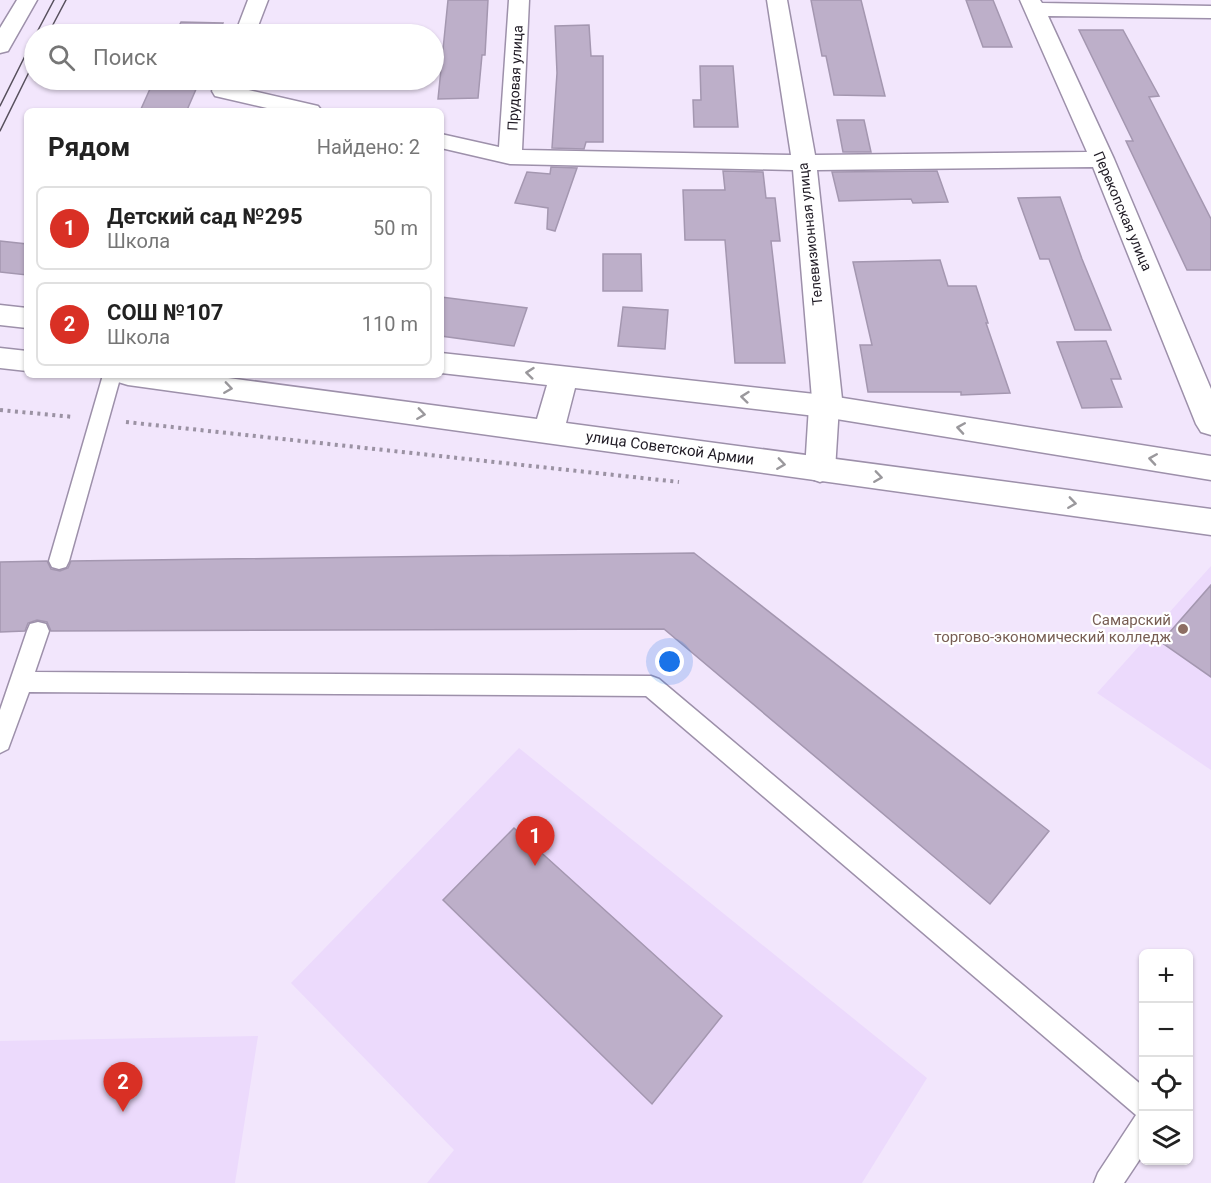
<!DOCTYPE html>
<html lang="ru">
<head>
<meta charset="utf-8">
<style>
  :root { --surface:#fff; --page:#f6f6f6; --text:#222; --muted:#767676; --line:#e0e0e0; --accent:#d93025 }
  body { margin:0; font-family:Roboto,sans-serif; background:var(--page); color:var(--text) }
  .controls { position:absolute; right:18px; bottom:18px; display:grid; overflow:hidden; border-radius:9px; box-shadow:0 2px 4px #0004 }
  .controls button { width:54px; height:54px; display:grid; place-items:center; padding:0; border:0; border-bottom:2px solid var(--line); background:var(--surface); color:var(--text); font:30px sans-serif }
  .you { position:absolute; left:670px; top:662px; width:21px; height:21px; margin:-15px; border:4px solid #fff; border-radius:50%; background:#1a73e8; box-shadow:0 0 0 9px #1a73e833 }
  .badge { display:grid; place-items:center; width:39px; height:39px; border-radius:50%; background:var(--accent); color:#fff; font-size:20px; font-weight:700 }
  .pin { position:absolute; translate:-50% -50px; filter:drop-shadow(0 2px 3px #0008) }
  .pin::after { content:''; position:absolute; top:32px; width:21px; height:18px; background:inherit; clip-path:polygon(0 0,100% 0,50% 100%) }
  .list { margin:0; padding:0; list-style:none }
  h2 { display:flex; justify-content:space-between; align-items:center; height:78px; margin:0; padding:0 24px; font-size:26px }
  h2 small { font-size:20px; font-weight:400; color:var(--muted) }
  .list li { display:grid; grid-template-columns:39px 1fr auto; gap:18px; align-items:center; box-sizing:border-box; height:84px; margin:0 12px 12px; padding:0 12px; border:2px solid var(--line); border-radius:9px }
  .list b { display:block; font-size:22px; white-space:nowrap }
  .list p { margin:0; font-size:20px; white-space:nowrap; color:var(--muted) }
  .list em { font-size:20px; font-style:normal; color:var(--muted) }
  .icon { flex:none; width:33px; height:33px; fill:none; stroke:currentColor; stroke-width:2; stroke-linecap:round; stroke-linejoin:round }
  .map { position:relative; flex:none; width:1211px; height:1183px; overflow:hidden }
  .search { position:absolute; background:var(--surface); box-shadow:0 2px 4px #0004; left:24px; top:24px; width:420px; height:66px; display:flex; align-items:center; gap:15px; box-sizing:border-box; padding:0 21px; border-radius:33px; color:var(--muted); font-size:22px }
  .panel { position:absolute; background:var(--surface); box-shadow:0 2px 4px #0004; left:24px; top:108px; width:420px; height:270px; border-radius:9px }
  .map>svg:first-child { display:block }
  .built { fill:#ecdafc }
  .building { fill:#bdafc9; stroke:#a497b0; stroke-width:1.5 }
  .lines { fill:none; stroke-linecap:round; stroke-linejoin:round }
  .lane-casing { stroke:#9d90aa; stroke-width:3 }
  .street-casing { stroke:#9d90aa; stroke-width:3 }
  .secondary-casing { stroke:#9d90aa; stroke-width:3 }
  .path { stroke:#9b92a3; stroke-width:4; stroke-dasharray:3 4.5; stroke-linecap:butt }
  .lane { fill:#fff; fill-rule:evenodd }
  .street { fill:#fff; fill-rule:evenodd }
  .secondary { fill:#fff; fill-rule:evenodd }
  .tram { stroke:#57505d; stroke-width:1.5 }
  .oneway { stroke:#9a989c }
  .education-dot { fill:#8d6e63; stroke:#fff; stroke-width:2 }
  .labels { text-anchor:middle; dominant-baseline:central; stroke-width:4.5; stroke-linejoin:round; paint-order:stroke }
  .far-street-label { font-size:14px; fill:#1f1a24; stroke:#fff }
  .street-label { font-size:15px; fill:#1f1a24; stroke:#fff }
  .education-label { font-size:15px; fill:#785e54; stroke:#fff; text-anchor:end }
</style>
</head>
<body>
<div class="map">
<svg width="1211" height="1183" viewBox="0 0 1211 1183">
  <rect width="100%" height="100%" fill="#f2e6fc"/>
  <path class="built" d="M 1211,566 L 1211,770 L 1097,693 Z
    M 519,748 L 927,1078 L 862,1183 L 427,1183 L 454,1150 L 291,983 Z
    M 258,1036 L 235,1183 L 0,1183 L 0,1041 Z"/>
  <path class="building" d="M 448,0 L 488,0 L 485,55 L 482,55 L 478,98 L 438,99 Z
    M 811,0 L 861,0 L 885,96 L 834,95 L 826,56 L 822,56 Z
    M 966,0 L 993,0 L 1012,47 L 983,47 Z
    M 181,22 L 223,23 L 219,34 L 175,34 Z
    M 589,25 L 591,56 L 603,56 L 603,142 L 586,142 L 584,149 L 552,148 L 557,73 L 555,26 Z
    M 1079,30 L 1123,30 L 1159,96 L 1149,97 L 1211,219 L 1211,270 L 1187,270 L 1126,141 L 1133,141 Z
    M 700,66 L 733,66 L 738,127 L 694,127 L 693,100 L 701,100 Z
    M 154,80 L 200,80 L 187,110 L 141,109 Z
    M 837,120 L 864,120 L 871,152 L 843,152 Z
    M 551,167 L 577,168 L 555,231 L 547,229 L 548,208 L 515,203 L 527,172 L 550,174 Z
    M 723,171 L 763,172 L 766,198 L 775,198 L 780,241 L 771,241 L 785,363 L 735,363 L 725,240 L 685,240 L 683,190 L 725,190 Z
    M 937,171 L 948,202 L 913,203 L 911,199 L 839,201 L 832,172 Z
    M 1060,197 L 1082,259 L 1111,330 L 1075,330 L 1049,259 L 1040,259 L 1018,198 Z
    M 0,241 L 27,244 L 27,275 L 0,272 Z
    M 603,254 L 641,254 L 642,291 L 603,291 Z
    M 940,260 L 948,286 L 976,286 L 988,323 L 986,323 L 1010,393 L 961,395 L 961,392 L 868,392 L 860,345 L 872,345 L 853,262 Z
    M 441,297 L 527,308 L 514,346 L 441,336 Z
    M 623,307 L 668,310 L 665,349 L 618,346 Z
    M 1106,341 L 1121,379 L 1111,379 L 1122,407 L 1082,408 L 1057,342 Z
    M 694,553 L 1049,831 L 990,904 L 664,629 L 51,631 L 47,622 L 37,620 L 28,623 L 25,631 L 0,632 L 0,562 L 47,561 L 51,569 L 60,571 L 68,568 L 71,561 Z
    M 1211,585 L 1211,677 L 1161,642 Z
    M 514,828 L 722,1016 L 652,1104 L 443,900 Z"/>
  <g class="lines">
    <defs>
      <path id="lane" d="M 103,375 L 121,375 L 69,561 L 66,567 L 59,569 L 52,567 L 49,561 Z
        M 38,622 L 46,624 L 49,631 L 35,672 L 651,676 L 659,679 L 1144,1087 L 1144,1153 L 1124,1183 L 1094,1183 L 1098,1173 L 1136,1115 L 646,696 L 29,692 L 8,749 L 0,753 L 0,710 L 27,631 L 30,624 Z"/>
      <path id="street" d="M 248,0 L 268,0 L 255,34 L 235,34 Z
        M 509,0 L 529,0 L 522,150 L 791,155 L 767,0 L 787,0 L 815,155 L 1087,152 L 1020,0 L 1040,0 L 1042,3 L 1211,6 L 1211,18 L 1048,16 L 1114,159 L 1211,389 L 1211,435 L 1201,432 L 1196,424 L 1093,167 L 817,170 L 842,399 L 839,406 L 835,470 L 831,478 L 820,482 L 809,478 L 805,470 L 809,406 L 812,399 L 793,170 L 510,164 L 441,148 L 441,134 L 499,147 Z
        M 217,80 L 239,80 L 236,87 L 318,106 L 322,111 L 280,111 L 215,96 L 212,91 Z"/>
      <path id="secondary" d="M 17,0 L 37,0 L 8,51 L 0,53 L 0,28 Z
        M 0,305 L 27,308 L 27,328 L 0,325 Z
        M 0,348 L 27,351 L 27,371 L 0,368 Z
        M 441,353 L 824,395 L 1211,456 L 1211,480 L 824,417 L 575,388 L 566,423 L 1211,509 L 1211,535 L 128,385 L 118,382 L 114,375 L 206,375 L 537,419 L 547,385 L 441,373 Z"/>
    </defs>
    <use href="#lane" class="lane-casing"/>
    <use href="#street" class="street-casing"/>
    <use href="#secondary" class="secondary-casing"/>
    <path class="path" d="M 0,410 L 74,417
      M 126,422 L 679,482"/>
    <use href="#lane" class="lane"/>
    <use href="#street" class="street"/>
    <use href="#secondary" class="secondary"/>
    <path class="tram" d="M 36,34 L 54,0
      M 48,34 L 66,0
      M 0,106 L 34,38
      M 0,131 L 34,62"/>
  </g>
  <defs><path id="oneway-chevron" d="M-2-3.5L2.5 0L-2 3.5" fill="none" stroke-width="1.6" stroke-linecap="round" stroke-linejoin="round" transform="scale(1.5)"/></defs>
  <g class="oneway">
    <use href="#oneway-chevron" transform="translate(530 373) rotate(-174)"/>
    <use href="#oneway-chevron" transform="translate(228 388) rotate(8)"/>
    <use href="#oneway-chevron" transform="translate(745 397) rotate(-174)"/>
    <use href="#oneway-chevron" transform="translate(421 414) rotate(8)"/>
    <use href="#oneway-chevron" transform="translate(961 428) rotate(-171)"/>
    <use href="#oneway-chevron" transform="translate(1153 459) rotate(-171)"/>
    <use href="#oneway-chevron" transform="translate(781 464) rotate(8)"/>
    <use href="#oneway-chevron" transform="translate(878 477) rotate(8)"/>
    <use href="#oneway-chevron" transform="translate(1072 503) rotate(8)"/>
  </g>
  <circle class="education-dot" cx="1183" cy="629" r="6"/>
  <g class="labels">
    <g class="far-street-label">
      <text transform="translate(515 78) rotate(-87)">Прудовая улица</text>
      <text transform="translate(1123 211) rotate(67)">Перекопская улица</text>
      <text transform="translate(810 234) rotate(-96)">Телевизионная улица</text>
    </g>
    <g class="street-label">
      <text transform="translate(670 448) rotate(8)">улица Советской Армии</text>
    </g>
    <g class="education-label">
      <text x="1171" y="620">Самарский<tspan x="1171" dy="17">торгово-экономический колледж</tspan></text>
    </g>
  </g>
</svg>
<div class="controls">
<button>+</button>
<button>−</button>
<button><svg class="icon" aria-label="locate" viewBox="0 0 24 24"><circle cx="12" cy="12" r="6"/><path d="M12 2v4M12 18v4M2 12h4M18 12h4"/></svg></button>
<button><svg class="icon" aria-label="layers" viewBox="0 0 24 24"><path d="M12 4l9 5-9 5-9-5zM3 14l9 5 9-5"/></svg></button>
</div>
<div class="you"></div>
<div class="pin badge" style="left:535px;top:866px">1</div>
<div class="pin badge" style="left:123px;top:1112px">2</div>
<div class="search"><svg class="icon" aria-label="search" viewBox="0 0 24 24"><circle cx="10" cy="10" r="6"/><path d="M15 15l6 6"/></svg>Поиск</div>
<section class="panel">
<h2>Рядом<small>Найдено: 2</small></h2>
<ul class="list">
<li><span class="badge">1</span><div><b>Детский сад №295</b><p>Школа</p></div><em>50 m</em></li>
<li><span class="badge">2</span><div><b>СОШ №107</b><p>Школа</p></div><em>110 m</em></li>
</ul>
</section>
</div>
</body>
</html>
